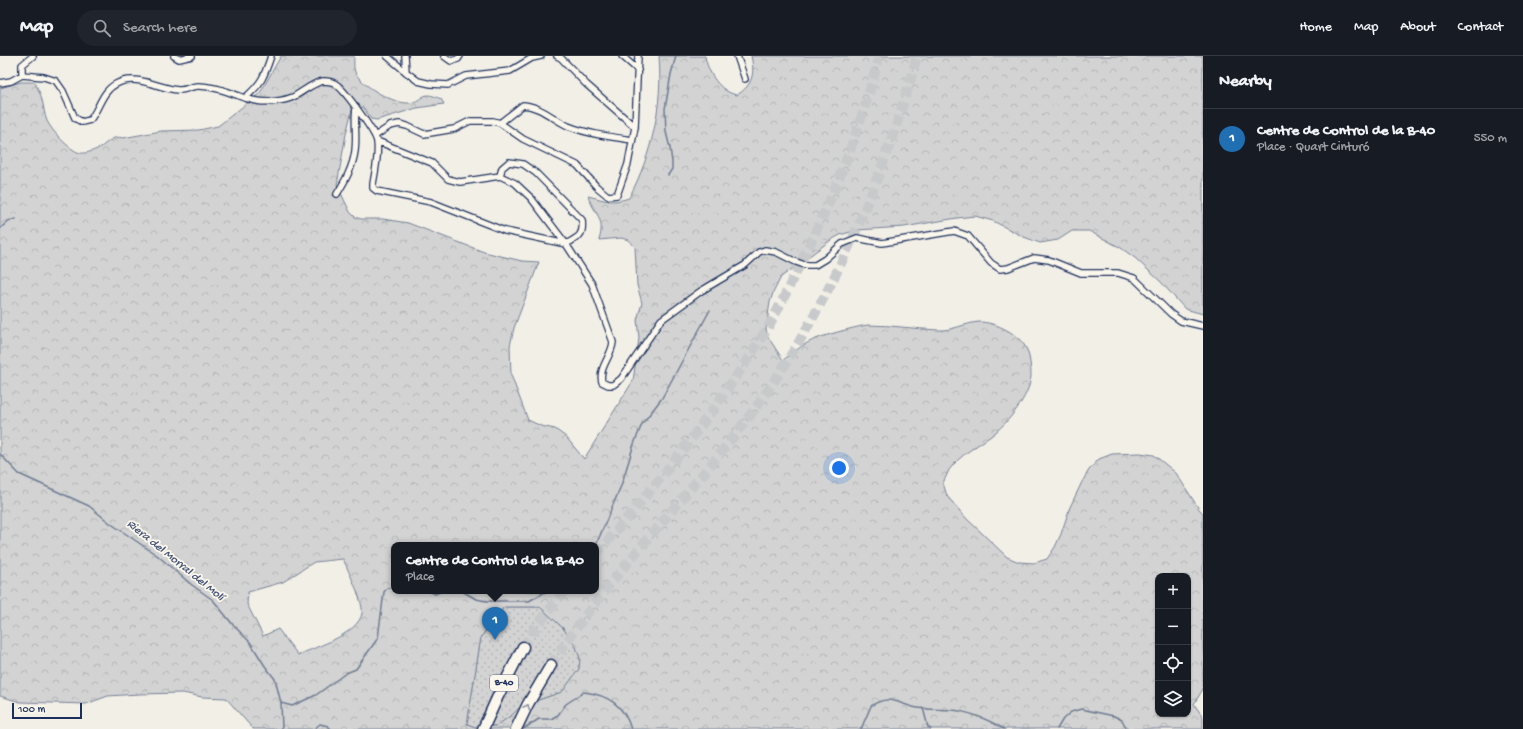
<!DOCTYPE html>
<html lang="en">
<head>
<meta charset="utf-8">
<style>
  :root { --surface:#171b24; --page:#20242c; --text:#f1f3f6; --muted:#9ea1a6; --line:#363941; --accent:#1f6fb2 }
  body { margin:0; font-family:"Gochi Hand",sans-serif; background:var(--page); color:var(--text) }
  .controls { position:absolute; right:12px; bottom:12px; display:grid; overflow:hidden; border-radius:8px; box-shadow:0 1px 3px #0004 }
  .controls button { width:36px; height:36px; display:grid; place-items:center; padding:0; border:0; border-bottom:1px solid var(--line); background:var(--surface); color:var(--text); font:20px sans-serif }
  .scale { position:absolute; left:12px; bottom:10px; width:70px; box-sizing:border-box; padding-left:4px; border:2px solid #1b2f5e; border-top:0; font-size:11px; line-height:14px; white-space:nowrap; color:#1b2f5e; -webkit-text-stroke:3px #fbf7ec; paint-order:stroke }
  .you { position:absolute; left:839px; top:412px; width:14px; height:14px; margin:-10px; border:3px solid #fff; border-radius:50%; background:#1a73e8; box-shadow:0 0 0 6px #1a73e833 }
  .badge { display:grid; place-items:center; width:26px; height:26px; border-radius:50%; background:var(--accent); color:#fff; font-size:13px; font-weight:700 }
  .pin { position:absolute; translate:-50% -33px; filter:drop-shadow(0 1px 2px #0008) }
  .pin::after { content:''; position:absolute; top:21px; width:14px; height:12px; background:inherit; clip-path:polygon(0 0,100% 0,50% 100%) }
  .popup { position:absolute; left:391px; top:486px; width:208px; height:52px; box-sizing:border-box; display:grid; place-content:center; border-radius:8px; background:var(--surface); filter:drop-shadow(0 1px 3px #0005); font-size:13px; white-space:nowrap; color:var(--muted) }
  .popup b { font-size:15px; color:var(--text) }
  .popup::after { content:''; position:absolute; left:50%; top:100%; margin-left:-8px; border:8px solid transparent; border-top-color:var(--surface) }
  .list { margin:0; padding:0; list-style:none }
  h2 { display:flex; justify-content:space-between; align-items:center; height:52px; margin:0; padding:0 16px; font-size:17px }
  h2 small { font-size:13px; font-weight:400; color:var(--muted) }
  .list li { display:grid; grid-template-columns:26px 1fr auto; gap:12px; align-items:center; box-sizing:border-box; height:60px; padding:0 16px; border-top:1px solid var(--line) }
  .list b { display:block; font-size:15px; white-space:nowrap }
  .list p { margin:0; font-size:13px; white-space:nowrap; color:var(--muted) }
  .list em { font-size:13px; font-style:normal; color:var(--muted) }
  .icon { flex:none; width:22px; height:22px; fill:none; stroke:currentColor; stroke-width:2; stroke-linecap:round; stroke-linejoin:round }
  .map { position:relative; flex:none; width:1203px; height:673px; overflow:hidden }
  header { display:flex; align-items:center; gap:24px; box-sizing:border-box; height:56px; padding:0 20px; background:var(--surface); border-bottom:1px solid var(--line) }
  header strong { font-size:19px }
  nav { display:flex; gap:22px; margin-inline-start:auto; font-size:14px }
  .search { width:280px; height:36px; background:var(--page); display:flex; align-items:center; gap:10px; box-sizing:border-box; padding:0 14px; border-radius:22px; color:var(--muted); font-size:15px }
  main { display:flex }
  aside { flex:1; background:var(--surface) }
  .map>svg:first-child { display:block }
  .grass { fill:url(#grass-dots); stroke:#768198 }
  .forest { fill:url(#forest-crowns); stroke:#768198; fill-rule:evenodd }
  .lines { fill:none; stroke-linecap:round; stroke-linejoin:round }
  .stream { stroke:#707b93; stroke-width:1.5 }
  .highway-tunnel { stroke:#c7c9cb; stroke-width:10; stroke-dasharray:10 5; stroke-linecap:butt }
  .street-casing { stroke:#1b2f5e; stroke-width:8 }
  .highway-casing { stroke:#1b2f5e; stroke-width:13 }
  .street { stroke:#fbf7ec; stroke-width:5.5 }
  .highway { stroke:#fbf7ec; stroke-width:10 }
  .oneway { stroke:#8b93a5 }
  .labels { text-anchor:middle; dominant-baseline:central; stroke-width:3.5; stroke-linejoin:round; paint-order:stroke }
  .shield { fill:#fbf7ec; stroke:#5e6b89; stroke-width:1 }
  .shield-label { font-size:10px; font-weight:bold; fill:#1b2f5e }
  .water-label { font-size:12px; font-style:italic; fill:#465579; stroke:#fbf7ec }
</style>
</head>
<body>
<header>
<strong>Map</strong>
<div class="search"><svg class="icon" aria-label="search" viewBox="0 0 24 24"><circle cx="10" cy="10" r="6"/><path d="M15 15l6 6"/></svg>Search here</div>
<nav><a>Home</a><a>Map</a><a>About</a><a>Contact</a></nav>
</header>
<main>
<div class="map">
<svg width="1203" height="673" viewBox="0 0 1203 673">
  <defs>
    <pattern id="grass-dots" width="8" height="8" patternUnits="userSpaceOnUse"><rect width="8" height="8" fill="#d2d3d2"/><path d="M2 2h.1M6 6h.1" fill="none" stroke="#b4b5b7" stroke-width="1.8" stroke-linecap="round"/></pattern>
    <pattern id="forest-crowns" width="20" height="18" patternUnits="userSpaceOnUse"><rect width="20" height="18" fill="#d2d3d2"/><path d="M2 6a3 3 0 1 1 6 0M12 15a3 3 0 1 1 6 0" fill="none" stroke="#b4b5b7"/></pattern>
  </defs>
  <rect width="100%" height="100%" fill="#f2efe6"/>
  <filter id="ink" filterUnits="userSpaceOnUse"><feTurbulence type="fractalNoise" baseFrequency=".025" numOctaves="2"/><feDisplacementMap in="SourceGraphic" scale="8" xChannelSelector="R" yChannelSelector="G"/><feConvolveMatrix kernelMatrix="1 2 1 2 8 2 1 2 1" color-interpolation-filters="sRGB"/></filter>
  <g filter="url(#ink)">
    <path class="grass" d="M 504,551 L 540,551 L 563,572 L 576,591 L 580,602 L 579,613 L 562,636 L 521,650 L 512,659 L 496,670 L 475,671 L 467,668 L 481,581 Z"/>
    <path class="forest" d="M 281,0 L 354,0 C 354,6 353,13 356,18 C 364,31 394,48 409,47 C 425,45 420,33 441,43 L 444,48 L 417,52 L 377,64 L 371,63 L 363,51 L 352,54 L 346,78 L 337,129 L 350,156 L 355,161 L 361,163 L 383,163 L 408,167 L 484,196 L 522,205 L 539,206 L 514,272 L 510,290 L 511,319 L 528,364 L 541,370 L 555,373 L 566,381 L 584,403 L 633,325 L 639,282 L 637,264 L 642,247 L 637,229 L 635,191 L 629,184 L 621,182 L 599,184 C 606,162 594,158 588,140 C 605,144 611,148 629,142 C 652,98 663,49 659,0 L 705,0 C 708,17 720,36 737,39 C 753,29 755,17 751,0 L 1203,0 L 1203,258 L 1185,253 L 1161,226 L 1135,202 L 1121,192 L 1089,175 L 1072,175 L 1058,184 L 1040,187 L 1024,181 L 993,165 L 975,160 L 957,162 L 904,171 L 857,174 L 840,179 L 831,184 L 781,221 L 773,237 L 770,246 L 766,273 L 768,281 L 783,304 C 793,297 804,287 816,283 C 825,279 859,270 868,269 C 891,269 915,273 938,274 C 952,275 965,267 979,266 C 996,266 1020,278 1027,294 C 1030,301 1031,312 1031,320 C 1030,340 1007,368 991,380 C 977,390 960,399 949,414 C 947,418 945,423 943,427 L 947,440 L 966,462 L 1007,501 L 1019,506 L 1034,507 L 1047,503 L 1055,491 L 1061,478 L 1070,451 L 1082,426 L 1089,414 L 1099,403 L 1112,398 L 1140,397 L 1154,399 L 1176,417 L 1199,453 L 1203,457 L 1203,633 L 1194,648 L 1203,661 L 1203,673 L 253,673 L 226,642 L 202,641 L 183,637 L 139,638 L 108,640 L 86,648 L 20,646 L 0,640 L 0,32 L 21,26 L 35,26 C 37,32 41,38 42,44 C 44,50 44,58 47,65 C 52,75 69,94 80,97 C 87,98 95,94 101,91 C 108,86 114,79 123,82 L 161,75 L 199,74 L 218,70 L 260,37 ZM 394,489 L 596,489 L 596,535 L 394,535 ZM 343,503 C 349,516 360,539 362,552 C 366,576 315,591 298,599 L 278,573 L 263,580 L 247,548 L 248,536 L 283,526 L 314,506 ZM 1158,520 L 1188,520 L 1188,658 L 1158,658 ZM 504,551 L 540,551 L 563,572 L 576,591 L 580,602 L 579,613 L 562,636 L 521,650 L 512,659 L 496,670 L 475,671 L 467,668 L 481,581 Z"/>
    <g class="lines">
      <path class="stream" d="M 668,119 L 672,113 L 672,106 L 670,92 L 666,76 L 665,53 L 671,18 L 676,0
        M 0,173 L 8,165 L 16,163
        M 0,398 L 19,418 L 89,450 L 110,467 L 158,500 L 192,529 L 213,544 L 234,570 L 250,586 L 265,610 L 275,623 L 281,647 L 282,673
        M 596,489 L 621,430 L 634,388 L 642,368 L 662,342 L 710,254
        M 429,535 L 435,538 L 442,535
        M 462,535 L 476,543 L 486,545 L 529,545 L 547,535
        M 281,647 L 292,650 L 316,639 L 346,617 L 356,613 L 378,582 L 384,536 L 387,532 L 394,531
        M 923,652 L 928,671 L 931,673
        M 314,673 L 320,668 L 328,670 L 331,673
        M 523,673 L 539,663 L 551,663 L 558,659 L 566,648 L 584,636 C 608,639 624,649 631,673
        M 861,673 L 871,650 C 890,637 899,649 918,652 C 929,654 941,653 952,654 C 971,656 987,663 1004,673
        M 1057,673 L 1063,663 L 1071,656 L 1081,653 L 1114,660 L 1122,664 L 1127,673"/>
      <path class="highway-tunnel" d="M 596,498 C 656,430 712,360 760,284 C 773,264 784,242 794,220 C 830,150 860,77 879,0
        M 523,591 L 534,574 L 564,535
        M 551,609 C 609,519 687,443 751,358 C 830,251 882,128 917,0"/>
      <defs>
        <path id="street" d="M 174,0 L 179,3 L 192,0
          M 387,0 L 406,16 L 418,25 L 431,28 L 448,29 L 466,20 L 510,15 L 532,2 L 541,0
          M 405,0 L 406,16
          M 444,0 L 451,5 L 458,3 L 460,0
          M 557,0 L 561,2 L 586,28 L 635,71
          M 622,0 L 638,14
          M 737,0 L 745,23
          M 22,19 L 22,9 L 33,0
          M 0,27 L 11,25 L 22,19 L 44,21 L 56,25 L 63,35 L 75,62 L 82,66 L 90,64 C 99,53 102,35 116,28 C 136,17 157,32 178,34 C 185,35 191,30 198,30 C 203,30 209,31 214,32 C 228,34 242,43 257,45 C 267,47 284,45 293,41 C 303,36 312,27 323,25 C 327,25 334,26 337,29 C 345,35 376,77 377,86 C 379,100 375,115 373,128 L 373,132 L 377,135 L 431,146 L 505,175 L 566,188
          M 245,42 C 262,27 264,21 271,0
          M 500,67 L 523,49 C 540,50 553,63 568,70 C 588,78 611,81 632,84
          M 375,80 L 390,70 L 399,68 L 407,70 L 424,78 L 454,73 L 470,65 L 493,65 L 500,67 L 523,83 L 577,109 L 597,131 L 608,140 L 617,139 L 628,108 L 635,71 L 638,0
          M 377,85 L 432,107 L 448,123 L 460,126 L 500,120 L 515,127 L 531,142 L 566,188 L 592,228 L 613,286 C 612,300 598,312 602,326 L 608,329 L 613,329 L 621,323 L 661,264 L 701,235 L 745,209 L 759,196 L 765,194 L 776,196 L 796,206 L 805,209 L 815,209 L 825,203 L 842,188 L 857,182 L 882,187 L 954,175 L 968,180 L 991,207 L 1000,213 L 1008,212 L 1034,202 L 1049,204 L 1081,217 L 1118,217 L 1134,222 L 1171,258 L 1181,265 L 1203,270
          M 500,120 L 502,112 L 509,106 L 523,108 L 536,117 L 582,164 C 584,179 579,181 566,188
          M 337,138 C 345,125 353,111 355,95 C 357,81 354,66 356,51"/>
        <path id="highway" d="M 483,673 L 498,640 L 523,591
          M 516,673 L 528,648 L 551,609"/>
      </defs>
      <use href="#street" class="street-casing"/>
      <use href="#highway" class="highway-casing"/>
      <use href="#street" class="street"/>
      <use href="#highway" class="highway"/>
    </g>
    <defs><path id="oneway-chevron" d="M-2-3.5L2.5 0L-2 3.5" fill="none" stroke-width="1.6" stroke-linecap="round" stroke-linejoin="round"/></defs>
    <use class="oneway" href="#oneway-chevron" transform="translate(527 651) rotate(-63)"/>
  </g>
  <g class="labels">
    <rect class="shield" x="490" y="619" width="28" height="16" rx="3"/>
    <g class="shield-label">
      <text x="504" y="627">B-40</text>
    </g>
    <g class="water-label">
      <text transform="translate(175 505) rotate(39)">Riera del Morral del Molí</text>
    </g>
  </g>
</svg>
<div class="controls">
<button>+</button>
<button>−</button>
<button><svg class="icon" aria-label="locate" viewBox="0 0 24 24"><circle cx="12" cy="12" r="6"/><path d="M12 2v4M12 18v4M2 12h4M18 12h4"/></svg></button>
<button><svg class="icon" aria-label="layers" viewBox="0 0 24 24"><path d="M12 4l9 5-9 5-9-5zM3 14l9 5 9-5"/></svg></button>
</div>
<div class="scale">100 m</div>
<div class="you"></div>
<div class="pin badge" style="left:495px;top:584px">1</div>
<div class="popup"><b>Centre de Control de la B-40</b>Place</div>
</div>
<aside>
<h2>Nearby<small></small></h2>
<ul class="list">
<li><span class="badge">1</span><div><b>Centre de Control de la B-40</b><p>Place · Quart Cinturó</p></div><em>550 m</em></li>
</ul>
</aside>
</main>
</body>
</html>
